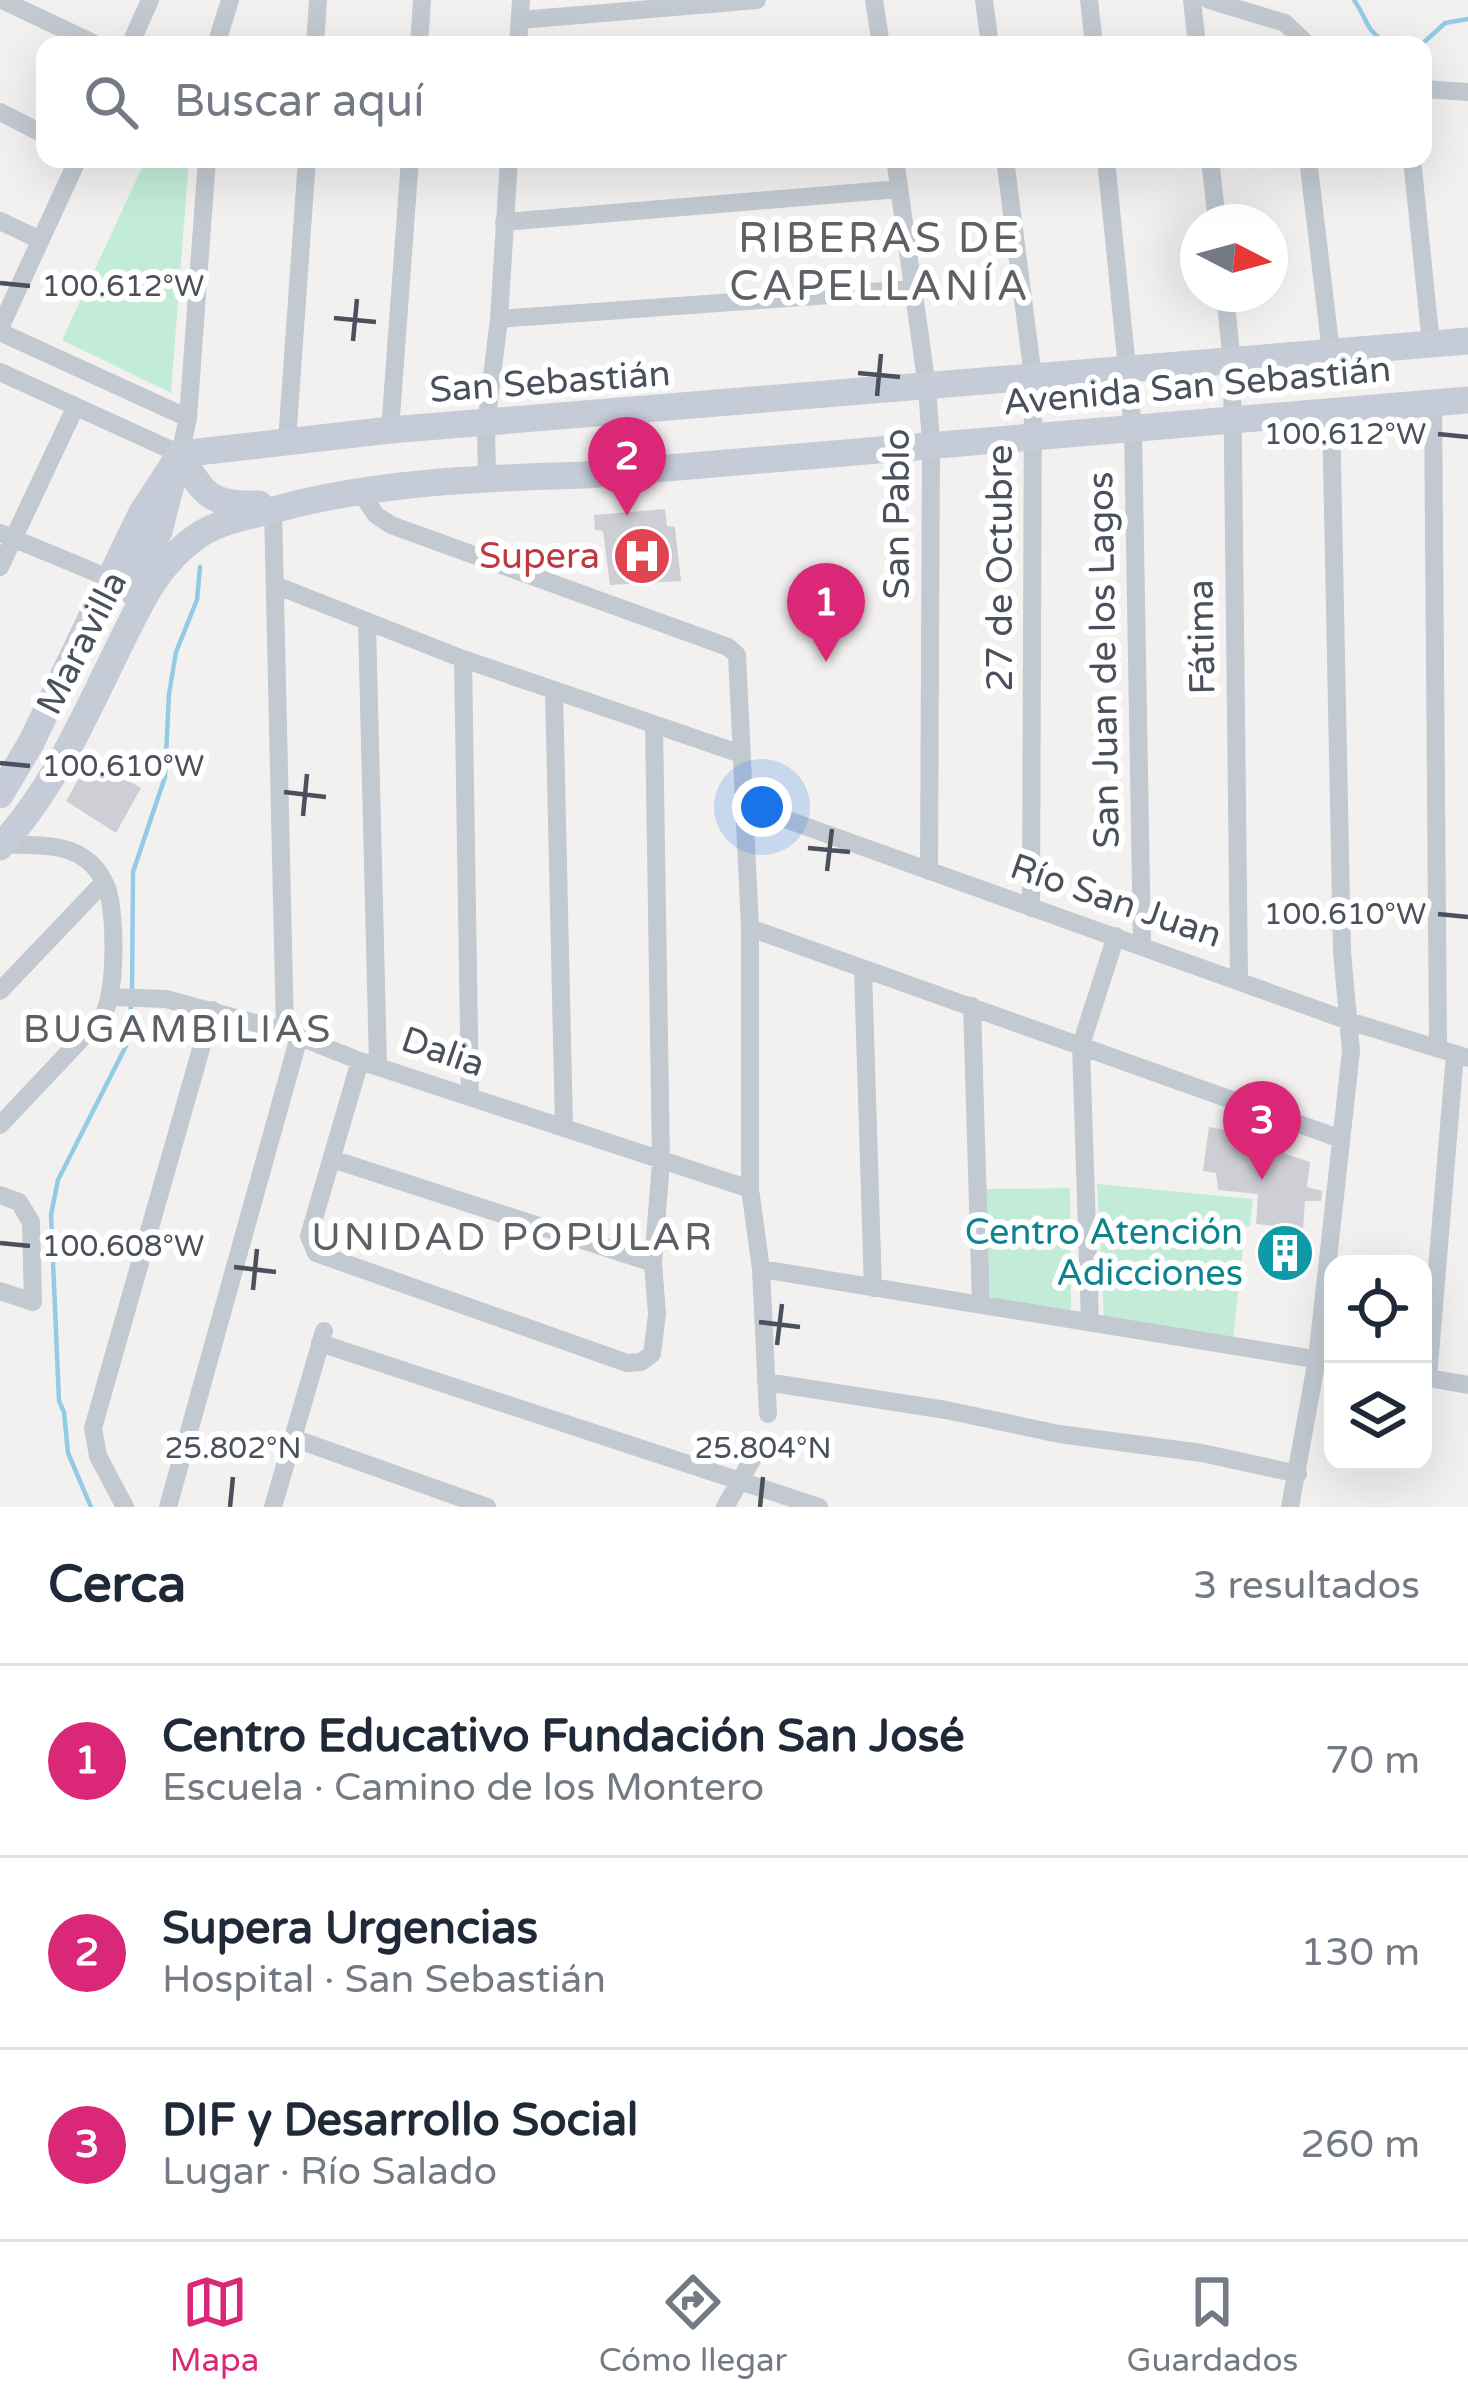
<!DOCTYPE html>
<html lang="es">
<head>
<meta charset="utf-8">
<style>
  :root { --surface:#fff; --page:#f2f2f3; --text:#1f2937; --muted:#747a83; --line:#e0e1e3; --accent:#db2777 }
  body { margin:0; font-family:"Varela Round",sans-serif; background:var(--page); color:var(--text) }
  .controls { position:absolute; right:36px; bottom:36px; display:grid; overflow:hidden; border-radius:24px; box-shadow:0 12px 48px #0002 }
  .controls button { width:108px; height:108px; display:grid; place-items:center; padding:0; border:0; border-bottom:3px solid var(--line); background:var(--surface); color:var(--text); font:60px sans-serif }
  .compass { position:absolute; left:1180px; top:204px; width:108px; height:108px; border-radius:50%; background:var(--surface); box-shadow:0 12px 48px #0002; rotate:96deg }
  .you { position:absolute; left:762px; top:807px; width:42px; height:42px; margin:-30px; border:9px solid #fff; border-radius:50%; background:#1a73e8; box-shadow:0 0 0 18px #1a73e833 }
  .badge { display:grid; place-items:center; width:78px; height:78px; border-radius:50%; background:var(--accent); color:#fff; font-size:39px; font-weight:700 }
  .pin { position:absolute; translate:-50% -99px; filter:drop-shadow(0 3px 6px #0008) }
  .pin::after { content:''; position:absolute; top:63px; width:42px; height:36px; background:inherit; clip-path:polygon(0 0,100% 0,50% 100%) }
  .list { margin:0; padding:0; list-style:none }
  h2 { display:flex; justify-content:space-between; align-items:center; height:156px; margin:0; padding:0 48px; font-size:51px }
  h2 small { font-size:39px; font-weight:400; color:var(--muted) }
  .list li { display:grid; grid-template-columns:78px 1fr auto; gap:36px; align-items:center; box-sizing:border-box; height:192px; padding:0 48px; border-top:3px solid var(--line) }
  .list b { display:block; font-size:45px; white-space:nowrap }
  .list p { margin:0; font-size:39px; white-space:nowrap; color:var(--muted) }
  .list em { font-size:39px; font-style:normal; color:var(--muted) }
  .icon { flex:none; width:66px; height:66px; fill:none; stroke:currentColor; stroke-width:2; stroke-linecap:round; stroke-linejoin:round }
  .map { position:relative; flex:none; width:1468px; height:1507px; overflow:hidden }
  .search { position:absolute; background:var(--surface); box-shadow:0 12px 48px #0002; left:36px; right:36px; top:36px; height:132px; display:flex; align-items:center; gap:30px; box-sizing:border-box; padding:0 42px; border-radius:24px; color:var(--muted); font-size:45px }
  .sheet { height:732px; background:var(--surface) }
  nav { display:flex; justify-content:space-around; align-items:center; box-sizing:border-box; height:168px; border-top:3px solid var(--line); background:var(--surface); font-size:33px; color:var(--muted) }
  nav a { display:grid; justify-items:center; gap:6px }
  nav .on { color:var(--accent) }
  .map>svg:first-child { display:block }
  .green { fill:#c3ecd8 }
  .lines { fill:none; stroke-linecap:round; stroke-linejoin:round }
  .stream { stroke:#93cae6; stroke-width:4.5 }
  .building { fill:#cecfd4 }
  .minor { stroke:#c2c9d1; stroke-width:18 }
  .secondary { stroke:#c5cbd7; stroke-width:27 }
  .ticks { fill:none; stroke:#4a515c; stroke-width:4.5 }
  .labels { text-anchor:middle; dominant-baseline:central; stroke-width:12; stroke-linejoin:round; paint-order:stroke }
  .street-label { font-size:36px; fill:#4a515c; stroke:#fff }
  .health-label { font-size:36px; fill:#be3a42; stroke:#fff; text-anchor:end }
  .culture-label { font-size:36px; fill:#0d838f; stroke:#fff; text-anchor:end }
  .neighbourhood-label { font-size:39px; letter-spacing:3px; fill:#5d6065; stroke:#fff }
  .quarter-label { font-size:42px; letter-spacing:3px; fill:#5d6065; stroke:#fff }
  .ticks-label { font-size:30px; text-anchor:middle; fill:#4a515c; stroke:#fff; stroke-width:12; stroke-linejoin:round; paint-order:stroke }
</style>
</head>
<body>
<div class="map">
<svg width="1468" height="1507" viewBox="0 0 1468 1507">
  <rect width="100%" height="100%" fill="#f3f1f0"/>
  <path class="green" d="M 146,159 L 189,159 L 171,393 L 62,340 Z
    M 1097,1184 L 1253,1199 L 1250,1226 L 1245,1227 L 1233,1341 L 1104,1319 Z
    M 1070,1188 L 1071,1312 L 994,1303 L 990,1296 L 986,1189 Z"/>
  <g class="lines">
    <path class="stream" d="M 1354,0 C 1370,23 1362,26 1388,45
      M 1421,45 L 1445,23 L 1468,19
      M 132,995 L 133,872 L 165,777 L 169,694 L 176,652 L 197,600 L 200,567
      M 91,1507 L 68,1453 L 64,1412 L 59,1401 L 51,1215 L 58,1180 L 126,1046 L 131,1006"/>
  </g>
  <path class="building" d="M 665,509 L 667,526 L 675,527 L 681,581 L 610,585 L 603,531 L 595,530 L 594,515 Z
    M 90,758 L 141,788 L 116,833 L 66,801 Z
    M 1209,1127 L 1265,1137 L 1265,1147 L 1310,1162 L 1307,1187 L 1322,1191 L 1321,1201 L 1305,1201 L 1303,1229 L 1256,1224 L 1258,1194 L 1218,1190 L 1216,1173 L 1203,1171 Z
    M 1276,1231 L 1295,1233 L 1294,1252 L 1301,1254 L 1294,1275 L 1271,1273 Z"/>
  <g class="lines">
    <path class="minor" d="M 2,0 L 97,45
      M 874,0 L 881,45
      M 984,0 L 990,45
      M 1089,0 L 1094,45
      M 1192,0 L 1197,45
      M 1209,0 L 1285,23 L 1308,45
      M 520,20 L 757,0
      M 130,45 L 150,0
      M 216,45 L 230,0
      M 315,45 L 318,0
      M 419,45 L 422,0
      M 518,45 L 521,0
      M 1423,89 L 1468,92
      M 0,112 L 45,135
      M 895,159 L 927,387 L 931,443 L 929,871
      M 1005,159 L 1033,377 L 1031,908
      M 1106,159 L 1133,428 L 1142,945
      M 1210,159 L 1217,222
      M 1308,159 L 1331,352
      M 1412,159 L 1431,344
      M 0,221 L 40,240
      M 504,222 L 899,189
      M 1225,294 L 1232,363 L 1239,979
      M 499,319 L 912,289
      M 0,328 L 78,159
      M 0,332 L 188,418
      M 0,372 L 180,454 L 188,418 L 207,159
      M 1433,403 L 1438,1047
      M 390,430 L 410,159
      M 287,441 L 307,159
      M 487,479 L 486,425 L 499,319 L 509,159
      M 361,493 L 376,515 L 391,525 L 728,647 L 737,655 L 750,928 L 750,1189 L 761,1269 L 768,1414
      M 273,510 L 285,1031
      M 0,533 L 109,578
      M 0,567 L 75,408
      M 275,585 L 463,659 L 741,754
      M 367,623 L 378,1065
      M 463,659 L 470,1096
      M 554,690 L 564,1127
      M 743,804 L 1349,1021 L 1468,1058
      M 0,844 C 26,846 62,842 84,858 C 95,865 102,876 107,888 C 116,912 117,999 101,1018 L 0,1125
      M 750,928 L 1341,1139
      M 863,969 L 873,1288
      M 0,991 L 104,882
      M 112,997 L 166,999 L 285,1031 L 360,1061 L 750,1189
      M 972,1006 L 981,1305
      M 360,1061 L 309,1236 L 316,1253 L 627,1363 L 641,1362 L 652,1354 L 657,1314 L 653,1263 L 661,1162 L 654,724
      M 332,1159 L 653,1263
      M 0,1195 L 19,1202 L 31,1222 L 33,1302 L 0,1291
      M 761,1269 L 1333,1362
      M 1090,1322 L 1081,1045 L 1116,936
      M 320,1343 L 819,1507
      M 1423,1377 L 1468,1385
      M 1428,1378 L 1455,1054
      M 766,1382 L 946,1410 L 1059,1434 L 1202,1453 L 1298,1474
      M 293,1438 L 487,1507
      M 125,1507 L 98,1456 L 93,1428 L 212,1010
      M 168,1507 L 299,1037
      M 273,1507 L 324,1331
      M 725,1507 L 753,1458
      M 1290,1507 L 1317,1359 L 1351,1051 L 1342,952 L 1331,412"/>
    <path class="secondary" d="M 180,454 L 390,430 L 1468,341
      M 180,454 C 204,495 209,505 259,504
      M 131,591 L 159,531 L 172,481
      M 0,795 L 31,743 L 141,514 L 180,454
      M 0,847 C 65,776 96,687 141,603 C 155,576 174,552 199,535 C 222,520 251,516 277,509 C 375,482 484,478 585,475 L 1468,400"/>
  </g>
  <path class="ticks" d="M 0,283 L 30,286M 334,318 L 376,322M 353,341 L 357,299M 858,373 L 900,377M 877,396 L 881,354M 1438,434 L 1468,437M 0,763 L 30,766M 284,792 L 326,797M 303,816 L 307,774M 808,848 L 850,852M 827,871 L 832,829M 1438,914 L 1468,917M 0,1243 L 30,1246M 234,1267 L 276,1272M 253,1290 L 257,1249M 759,1322 L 800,1327M 777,1345 L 782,1304M 230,1507 L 233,1477M 760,1507 L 763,1477"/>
  <defs>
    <symbol id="hospital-disc" viewBox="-11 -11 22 22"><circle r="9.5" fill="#e0444e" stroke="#fff"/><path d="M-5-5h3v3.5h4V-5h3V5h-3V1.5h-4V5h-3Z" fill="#fff"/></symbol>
    <symbol id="building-disc" viewBox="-11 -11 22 22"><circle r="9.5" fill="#0f9aa8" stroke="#fff"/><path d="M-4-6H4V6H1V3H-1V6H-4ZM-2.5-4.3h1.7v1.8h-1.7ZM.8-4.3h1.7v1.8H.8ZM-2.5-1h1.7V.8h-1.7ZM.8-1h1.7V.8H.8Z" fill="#fff"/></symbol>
  </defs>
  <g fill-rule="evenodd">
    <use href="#hospital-disc" x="609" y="523" width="66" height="66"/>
    <use href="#building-disc" x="1252" y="1220" width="66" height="66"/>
  </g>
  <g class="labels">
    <g class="street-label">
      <text transform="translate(550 382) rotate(-4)">San Sebastián</text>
      <text transform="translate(1197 386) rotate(-5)">Avenida San Sebastián</text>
      <text transform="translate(897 514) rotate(-90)">San Pablo</text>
      <text transform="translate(1000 568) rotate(-90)">27 de Octubre</text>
      <text transform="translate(1202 637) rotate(-91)">Fátima</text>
      <text transform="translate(82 643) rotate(-63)">Maravilla</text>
      <text transform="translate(1104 660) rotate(-91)">San Juan de los Lagos</text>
      <text transform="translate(1116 901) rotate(19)">Río San Juan</text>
      <text transform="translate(443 1052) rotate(19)">Dalia</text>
    </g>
    <g class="health-label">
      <text x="600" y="556">Supera</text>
    </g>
    <g class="culture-label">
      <text x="1243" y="1232">Centro Atención<tspan x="1243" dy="41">Adicciones</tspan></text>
    </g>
    <g class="neighbourhood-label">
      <text x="178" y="1029">BUGAMBILIAS</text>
      <text x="513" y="1237">UNIDAD POPULAR</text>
    </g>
    <g class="quarter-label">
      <text x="880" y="238">RIBERAS DE<tspan x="880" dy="48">CAPELLANÍA</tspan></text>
    </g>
  </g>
  <g class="ticks-label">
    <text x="123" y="296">100.612°W</text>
    <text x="1345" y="444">100.612°W</text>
    <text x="123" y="776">100.610°W</text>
    <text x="1345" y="924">100.610°W</text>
    <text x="123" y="1256">100.608°W</text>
    <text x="233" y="1458">25.802°N</text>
    <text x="763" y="1458">25.804°N</text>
  </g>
</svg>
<div class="controls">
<button><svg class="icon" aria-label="locate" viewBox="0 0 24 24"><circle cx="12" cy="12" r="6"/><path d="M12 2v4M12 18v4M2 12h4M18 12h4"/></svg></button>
<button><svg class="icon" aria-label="layers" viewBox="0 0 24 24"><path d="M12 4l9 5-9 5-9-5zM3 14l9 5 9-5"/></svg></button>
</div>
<svg class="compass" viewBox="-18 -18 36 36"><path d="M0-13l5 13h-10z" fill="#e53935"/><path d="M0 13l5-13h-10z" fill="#747a83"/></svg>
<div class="you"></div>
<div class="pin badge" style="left:826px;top:662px">1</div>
<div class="pin badge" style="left:627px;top:516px">2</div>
<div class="pin badge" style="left:1262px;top:1180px">3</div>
<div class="search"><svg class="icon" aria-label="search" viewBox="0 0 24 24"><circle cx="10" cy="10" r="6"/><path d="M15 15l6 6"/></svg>Buscar aquí</div>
</div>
<section class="sheet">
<h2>Cerca<small>3 resultados</small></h2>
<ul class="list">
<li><span class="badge">1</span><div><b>Centro Educativo Fundación San José</b><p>Escuela · Camino de los Montero</p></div><em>70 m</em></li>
<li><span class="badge">2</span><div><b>Supera Urgencias</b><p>Hospital · San Sebastián</p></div><em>130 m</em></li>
<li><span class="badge">3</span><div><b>DIF y Desarrollo Social</b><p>Lugar · Río Salado</p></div><em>260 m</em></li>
</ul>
</section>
<nav>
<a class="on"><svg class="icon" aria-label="map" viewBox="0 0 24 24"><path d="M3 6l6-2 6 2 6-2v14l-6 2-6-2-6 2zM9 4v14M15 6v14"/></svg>Mapa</a>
<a><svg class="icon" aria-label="directions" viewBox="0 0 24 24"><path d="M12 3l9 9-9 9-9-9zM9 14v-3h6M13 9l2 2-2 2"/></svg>Cómo llegar</a>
<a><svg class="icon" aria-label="saved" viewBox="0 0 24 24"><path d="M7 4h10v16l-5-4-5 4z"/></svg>Guardados</a>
</nav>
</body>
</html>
